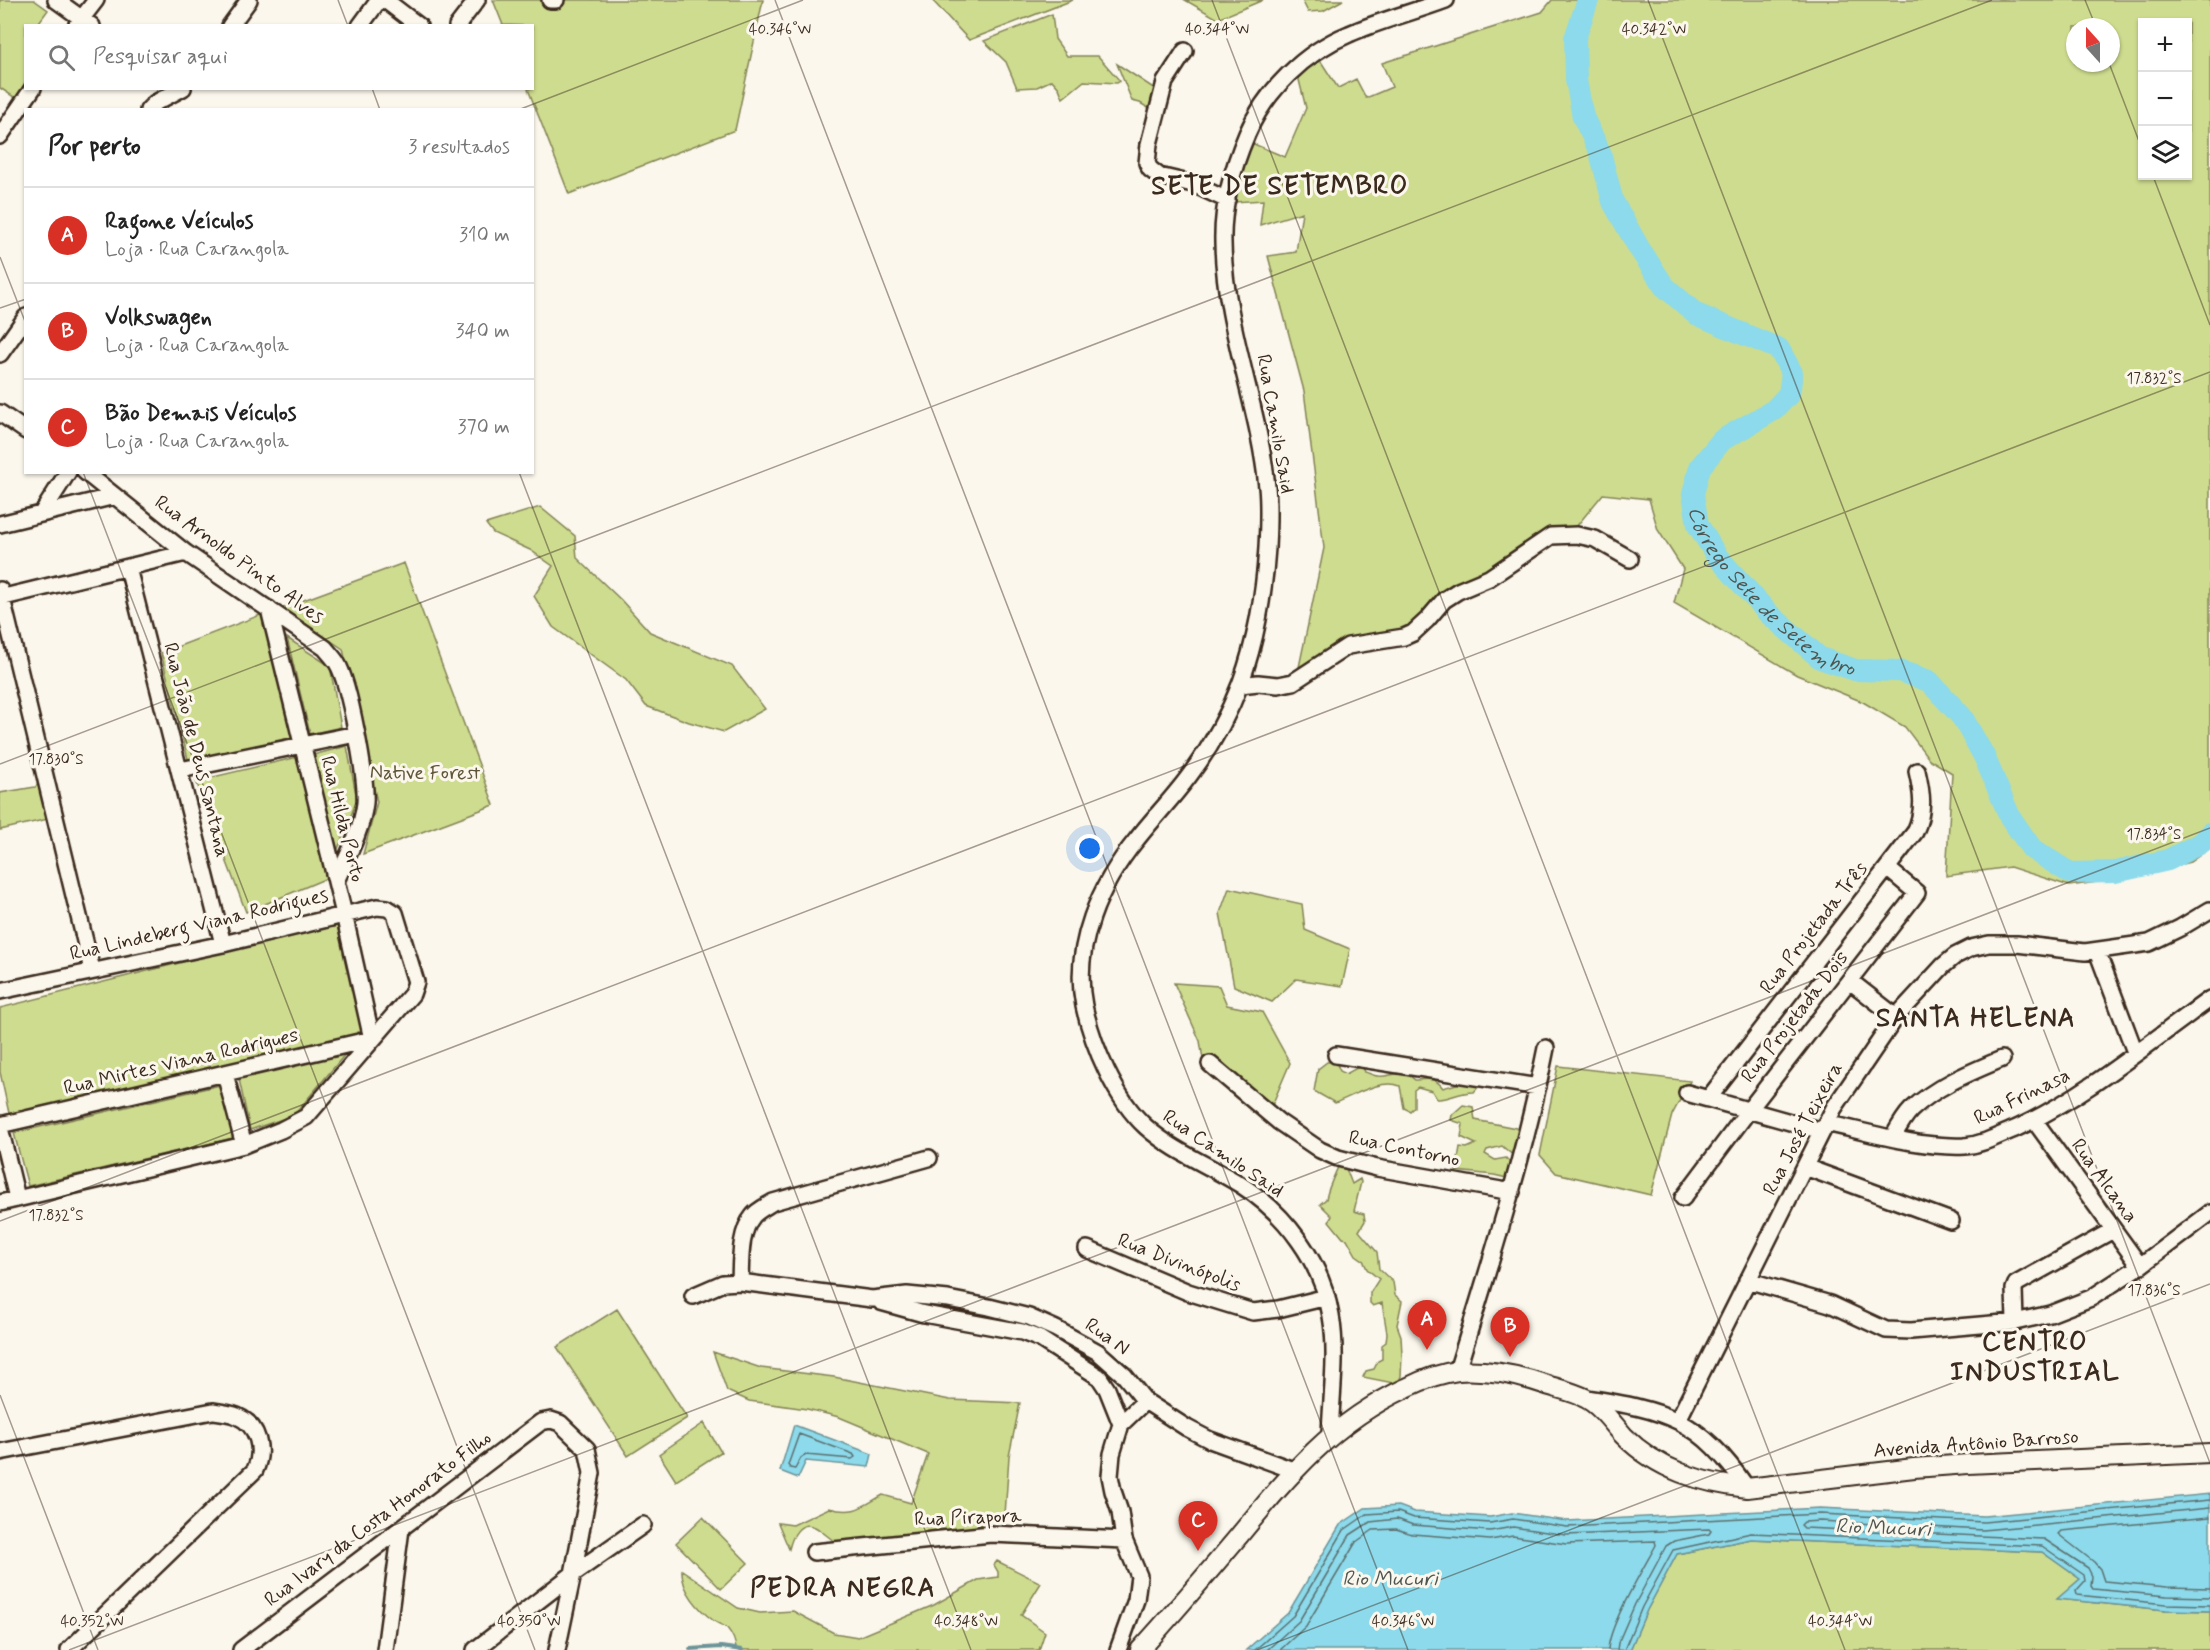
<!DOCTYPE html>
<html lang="pt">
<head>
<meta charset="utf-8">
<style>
  :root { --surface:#fff; --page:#f2f2f2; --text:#222; --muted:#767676; --line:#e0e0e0; --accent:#d93025 }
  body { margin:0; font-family:Mynerve,sans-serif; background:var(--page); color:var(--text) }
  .controls { position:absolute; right:18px; top:18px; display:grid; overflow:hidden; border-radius:0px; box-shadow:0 2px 4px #0004 }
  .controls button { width:54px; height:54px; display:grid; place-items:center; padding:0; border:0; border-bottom:2px solid var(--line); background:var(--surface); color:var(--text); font:30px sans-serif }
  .compass { position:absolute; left:2066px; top:18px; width:54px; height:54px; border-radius:50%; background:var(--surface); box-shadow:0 2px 4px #0004; rotate:339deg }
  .you { position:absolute; left:1090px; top:849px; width:21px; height:21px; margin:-15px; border:4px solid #fff; border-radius:50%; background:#1a73e8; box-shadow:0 0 0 9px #1a73e833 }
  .badge { display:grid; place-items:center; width:39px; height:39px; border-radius:50%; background:var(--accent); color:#fff; font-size:20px; font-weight:700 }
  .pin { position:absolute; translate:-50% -50px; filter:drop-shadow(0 2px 3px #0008) }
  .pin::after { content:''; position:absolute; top:32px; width:21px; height:18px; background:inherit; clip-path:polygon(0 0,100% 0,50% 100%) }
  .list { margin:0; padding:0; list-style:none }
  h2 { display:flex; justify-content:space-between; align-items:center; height:78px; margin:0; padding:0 24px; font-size:26px }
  h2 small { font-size:20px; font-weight:400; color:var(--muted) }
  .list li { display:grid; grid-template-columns:39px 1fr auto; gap:18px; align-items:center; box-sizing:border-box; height:96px; padding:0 24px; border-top:2px solid var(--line) }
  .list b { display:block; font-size:22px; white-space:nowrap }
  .list p { margin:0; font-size:20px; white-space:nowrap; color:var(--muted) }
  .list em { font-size:20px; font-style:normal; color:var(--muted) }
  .icon { flex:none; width:33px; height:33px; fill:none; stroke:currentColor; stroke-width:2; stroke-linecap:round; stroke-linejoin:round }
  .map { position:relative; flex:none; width:2210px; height:1650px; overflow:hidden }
  .search { position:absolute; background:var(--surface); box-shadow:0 2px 4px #0004; left:24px; top:24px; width:510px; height:66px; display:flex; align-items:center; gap:15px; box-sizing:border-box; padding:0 21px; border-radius:0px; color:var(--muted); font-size:22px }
  .panel { position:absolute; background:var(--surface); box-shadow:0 2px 4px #0004; left:24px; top:108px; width:510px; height:366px; border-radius:0px }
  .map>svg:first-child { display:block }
  .green { fill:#cedc8f; stroke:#848356; stroke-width:1.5; fill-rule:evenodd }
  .water { fill:#8cdaeb; stroke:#6c9499; stroke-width:1.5 }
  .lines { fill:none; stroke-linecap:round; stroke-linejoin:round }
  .shore { stroke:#5b7070; stroke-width:1.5 }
  .stream { stroke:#6c9499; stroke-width:4 }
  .river { stroke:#8cdaeb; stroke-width:22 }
  .minor-casing { stroke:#3b2a1e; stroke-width:20 }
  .major-casing { stroke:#3b2a1e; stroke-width:22 }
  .minor { stroke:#fbf7ec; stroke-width:15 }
  .major { stroke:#fbf7ec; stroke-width:18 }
  .ticks { fill:none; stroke:#3b2a1e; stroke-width:1.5; stroke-opacity:0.45 }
  .labels { text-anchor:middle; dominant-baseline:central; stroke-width:6; stroke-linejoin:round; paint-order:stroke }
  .street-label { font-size:20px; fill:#3b2a1e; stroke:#fbf7ec }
  .park-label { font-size:20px; fill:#60563a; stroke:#fbf7ec }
  .water-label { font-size:21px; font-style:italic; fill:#4f5651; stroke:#fbf7ec }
  .district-label { font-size:26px; font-weight:bold; letter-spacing:1.5px; fill:#3b2a1e; stroke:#fbf7ec }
  .ticks-label { font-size:15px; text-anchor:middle; fill:#3b2a1e; stroke:#fbf7ec; stroke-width:6; stroke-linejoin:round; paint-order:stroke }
</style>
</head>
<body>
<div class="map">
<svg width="2210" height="1650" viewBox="0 0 2210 1650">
  <rect width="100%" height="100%" fill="#fbf7ec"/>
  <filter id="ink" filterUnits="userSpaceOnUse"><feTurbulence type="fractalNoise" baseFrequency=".0167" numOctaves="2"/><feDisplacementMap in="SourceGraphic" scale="12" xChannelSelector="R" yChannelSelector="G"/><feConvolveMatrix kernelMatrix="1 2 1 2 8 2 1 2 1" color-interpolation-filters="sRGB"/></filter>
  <g filter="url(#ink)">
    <path class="green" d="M 0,0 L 34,0 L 48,10 L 37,25 L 26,26 L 26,88 L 20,101 L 0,88 Z
      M 493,0 L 763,0 L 735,130 L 569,194 L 528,89 L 532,88 L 532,26 L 503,25 Z
      M 932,0 L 1073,0 L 969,40 Z
      M 1185,0 L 1263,0 L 1218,19 Z
      M 1302,0 L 1343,0 L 1323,11 L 1308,12 Z
      M 1552,0 L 2210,0 L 2210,848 L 2190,862 L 2127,878 L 2069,886 L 2010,867 L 1946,876 L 1952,773 L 1929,759 L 1905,727 L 1863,702 L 1797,675 L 1674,603 L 1683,569 L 1658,530 L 1649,499 L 1603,494 L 1571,533 L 1551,532 L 1533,537 L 1474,585 L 1412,629 L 1347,650 L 1298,672 L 1324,548 L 1304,391 L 1268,256 L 1296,252 L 1302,212 L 1260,225 L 1263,200 L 1234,202 L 1237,171 L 1249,142 L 1285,157 L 1306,108 L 1298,76 L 1318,57 L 1338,88 L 1356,79 L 1366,98 L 1392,87 L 1382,63 L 1542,12 ZM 2142,22 L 2188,22 L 2188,176 L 2142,176 ZM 2075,27 L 2111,27 L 2111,63 L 2075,63 Z
      M 1052,14 L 1055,39 L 1067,56 L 1098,56 L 1120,81 L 1117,83 L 1084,81 L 1063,98 L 1059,88 L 1052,80 L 1037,87 L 1017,88 L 1006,62 L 984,41 Z
      M 1117,64 L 1155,89 L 1157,98 L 1150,109 L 1140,103 L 1132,101 Z
      M 540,507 L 575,536 L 577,558 L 621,600 L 650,632 L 732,666 L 765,709 L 724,732 L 689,722 L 646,706 L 626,680 L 553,627 L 534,596 L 553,566 L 530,550 L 493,533 L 486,524 Z
      M 404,563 L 494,805 L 363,854 L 377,802 L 343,649 L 282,608 Z
      M 263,614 L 293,738 L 189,763 L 161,653 Z
      M 287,638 L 330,666 L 341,727 L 310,734 Z
      M 347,746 L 357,800 L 336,854 L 313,755 Z
      M 298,757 L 327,878 L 246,912 L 196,781 Z
      M 40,783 L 48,819 L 0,830 L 0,793 L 35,787 Z
      M 1229,888 L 1302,904 L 1305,930 L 1350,949 L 1342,986 L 1296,979 L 1272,1002 L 1234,986 L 1220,913 Z
      M 338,923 L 363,1031 L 357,1032 L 359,1042 L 10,1118 L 0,1072 L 0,1008 Z
      M 1174,983 L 1219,986 L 1227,1005 L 1262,1012 L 1290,1063 L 1270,1110 L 1210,1058 L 1203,1059 L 1200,1041 Z
      M 347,1052 L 294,1115 L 250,1130 L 239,1079 Z
      M 1327,1062 L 1336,1062 L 1340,1071 L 1346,1074 L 1362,1065 L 1365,1072 C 1369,1073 1374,1076 1378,1076 C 1395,1078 1399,1066 1415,1080 C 1428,1079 1435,1077 1443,1088 L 1457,1084 L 1458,1081 L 1480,1085 L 1474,1092 C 1457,1092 1449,1100 1437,1099 L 1432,1091 L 1418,1087 L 1414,1090 L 1414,1107 L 1410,1111 L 1404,1108 L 1400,1086 C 1382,1078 1353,1096 1335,1103 L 1314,1091 L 1318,1069 Z
      M 1558,1066 L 1690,1081 L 1672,1115 L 1651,1195 L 1556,1173 L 1540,1155 Z
      M 220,1085 L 233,1138 L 28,1186 L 14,1133 Z
      M 1463,1105 L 1473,1107 L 1475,1120 L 1516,1128 L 1520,1134 L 1515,1157 L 1502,1146 L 1487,1150 L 1485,1154 L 1495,1160 L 1506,1158 L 1512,1165 L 1507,1178 L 1494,1175 L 1456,1171 L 1460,1147 L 1467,1148 L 1476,1144 L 1461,1137 L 1463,1124 L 1451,1120 L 1452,1115 Z
      M 1339,1165 L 1345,1166 L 1352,1184 L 1360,1179 L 1361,1182 L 1354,1211 L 1364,1214 L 1365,1221 L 1359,1231 L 1377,1252 L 1379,1269 L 1393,1282 L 1395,1295 L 1402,1301 L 1397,1325 L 1401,1336 L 1402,1355 L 1401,1376 L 1398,1384 L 1363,1377 L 1366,1371 L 1374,1369 L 1378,1361 L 1382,1359 L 1382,1345 L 1386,1342 L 1387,1333 L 1382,1303 L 1373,1306 L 1370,1303 L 1370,1293 L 1379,1279 L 1367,1269 L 1363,1260 L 1356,1255 L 1347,1239 L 1343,1238 L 1329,1221 L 1332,1216 L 1320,1204 L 1326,1199 C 1328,1188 1334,1176 1339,1165 Z
      M 617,1309 L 687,1418 L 628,1456 L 557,1347 Z
      M 713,1352 L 761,1368 L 834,1377 L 950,1400 L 1020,1403 L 1009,1456 L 1005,1515 L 964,1531 L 836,1542 C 830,1539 821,1530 815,1527 C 799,1520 792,1537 789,1549 L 778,1523 L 793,1525 L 829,1508 C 855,1515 861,1507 883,1495 L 911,1503 L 928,1454 L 839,1417 L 807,1409 L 749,1401 L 727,1391 Z
      M 704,1423 L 721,1452 L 676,1481 L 659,1454 Z
      M 703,1517 L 748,1563 L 721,1589 L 676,1543 Z
      M 1751,1539 L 2042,1552 L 2080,1579 L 2058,1599 L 2166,1610 L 2210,1611 L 2210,1650 L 1630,1650 L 1647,1610 L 1677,1554 Z
      M 997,1561 L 1041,1583 L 1021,1615 L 1045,1632 L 1039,1650 L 736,1650 C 736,1643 732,1634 727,1628 C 723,1625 718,1624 714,1621 C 699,1610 681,1590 682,1570 L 738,1608 L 760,1613 L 793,1611 L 834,1633 L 858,1637 L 934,1605 L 978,1580 L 998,1577 L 998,1572 L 994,1565 Z"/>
    <path class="water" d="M 794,1425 L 872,1454 L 869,1467 L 806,1461 L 798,1478 L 780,1471 Z
      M 2210,1494 L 2210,1611 L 2166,1610 L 2057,1599 L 2080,1579 L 2042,1552 L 1751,1539 L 1677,1554 L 1647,1610 L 1630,1650 L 1246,1650 L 1288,1613 L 1340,1525 L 1365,1508 L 1399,1506 L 1415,1512 L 1490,1517 L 1512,1513 L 1567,1521 L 1820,1508 L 1984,1516 Z"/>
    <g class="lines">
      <path class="shore" d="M 799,1434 L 853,1454 L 855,1457 L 852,1459 L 806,1455 L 801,1458 L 795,1469 L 790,1468 L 788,1465 Z
        M 2210,1508 L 1983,1530 L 1820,1521 L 1804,1522 L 1801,1525 L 1804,1528 L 2044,1539 L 2088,1568 L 2092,1576 L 2091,1586 L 2093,1589 L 2167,1596 L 2210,1597
        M 2210,1517 L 2061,1531 L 2058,1534 L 2094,1562 L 2100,1569 L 2104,1581 L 2167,1587 L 2210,1588
        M 1255,1650 L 1293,1616 L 1344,1530 L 1367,1514 L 1398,1512 L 1414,1518 L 1490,1523 L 1513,1519 L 1567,1527 L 1820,1514 L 1984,1522 L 2210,1500
        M 1267,1650 L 1299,1621 L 1350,1535 L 1370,1522 L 1397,1519 L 1413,1525 L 1490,1531 L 1513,1527 L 1566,1535 L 1709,1529 L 1711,1531 L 1709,1534 L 1674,1541 L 1666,1546 L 1635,1604 L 1618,1643 L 1617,1650
        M 1280,1650 L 1306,1626 L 1356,1542 L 1373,1530 L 1396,1529 L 1412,1534 L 1490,1540 L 1513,1536 L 1566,1544 L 1655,1541 L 1656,1545 C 1643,1569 1609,1625 1608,1650
        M 1624,1650 L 1642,1607 L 1673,1550 L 1751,1533 L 2042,1546 L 2084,1575 L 2085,1581 L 2076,1591 L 2077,1595 L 2166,1604 L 2210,1605"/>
      <path class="stream" d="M 690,1649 L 721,1647 L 742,1650"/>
      <path class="river" id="s1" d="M 1588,0 L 1575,38 L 1576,80 L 1583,117 L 1600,152 L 1613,202 L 1639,248 L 1664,286 L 1696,314 L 1779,349 L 1792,373 L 1789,394 L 1774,410 L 1722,440 L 1700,467 L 1693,494 L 1698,525 L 1716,555 L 1768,613 L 1820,658 L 1855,670 L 1899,671 L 1929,681 L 1962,717 L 1984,756 L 2010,817 L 2032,849 L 2070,873 L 2115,872 L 2168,860 L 2201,843 L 2210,833"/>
      <defs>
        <path id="minor" d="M 56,0 L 92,26
          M 385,0 L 419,26
          M 550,0 L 556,0
          M 76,26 L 96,0
          M 230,26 L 249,0
          M 360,26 L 379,0
          M 457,26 L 477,0
          M 1185,51 L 1165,82 L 1149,144 L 1147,163 L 1150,169 L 1159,176 L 1193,184 L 1227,200
          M 148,110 L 155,103 L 183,88
          M 0,136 L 33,88
          M 0,354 L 26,317
          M 0,413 L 26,431
          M 85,472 L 186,553 L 325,648 C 329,653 334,658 337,663 C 349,682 367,779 365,803 C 362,830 347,857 336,881
          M 42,513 L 68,472
          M 0,524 L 115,496
          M 128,568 L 223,944
          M 0,590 L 92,970
          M 0,598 L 186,553
          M 269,609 L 344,914 L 372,1039
          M 1240,685 L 1258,683 L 1278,685 L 1293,682 L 1348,646 L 1404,637 L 1413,633 L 1427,620 L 1444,600 L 1458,591 L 1489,578 L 1551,536 L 1577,535 L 1595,539 L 1630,559
          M 180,770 L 356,734
          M 2097,951 L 2135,1052
          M 1850,981 L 1896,1017
          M 0,991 L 223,944 L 377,907 L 387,908 L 395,913 L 416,982 L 412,994 L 306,1117 L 281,1130 L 244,1145 L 0,1203
          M 1336,1055 L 1538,1087
          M 1210,1064 L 1279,1122 L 1320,1150 L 1338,1158 L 1377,1168 L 1512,1192
          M 225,1074 L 244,1145
          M 1687,1093 L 1822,1131
          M 1708,1099 L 1915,832 C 1925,810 1922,793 1917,771
          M 2034,1120 L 2140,1266
          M 1826,1123 C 1871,1133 1919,1148 1965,1146 C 1984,1144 2000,1135 2017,1128 C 2087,1095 2147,1044 2210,999
          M 0,1125 L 372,1039
          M 0,1128 L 17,1198
          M 1893,1137 C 1898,1128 1904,1117 1911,1110 C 1936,1086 1971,1072 2002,1059
          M 1805,1167 L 1951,1221
          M 1683,1198 L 1749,1110 L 1917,893 L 1887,868
          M 1087,1249 L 1188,1292 L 1253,1312 L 1278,1309 L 1327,1297
          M 1747,1280 L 1830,1304 L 1886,1330 L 1911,1331 L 2015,1322 L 2050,1314 L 2091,1298 L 2140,1266 L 2210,1213
          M 740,1282 C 741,1261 739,1233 753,1216 C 758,1210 767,1206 773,1202 L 929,1158
          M 693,1296 L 723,1283 L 740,1282 L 872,1299 L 907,1295 L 948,1299 L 989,1307 L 1029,1317 L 1056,1329 L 1098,1352 L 1124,1375 L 1145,1401 L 1187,1428 L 1210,1440 L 1293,1470
          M 881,1302 L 924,1314 L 1022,1332 L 1040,1339 L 1099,1377 L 1107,1389 L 1121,1424
          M 2015,1322 L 2014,1289 L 2016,1284 L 2113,1230
          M 1457,1371 C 1490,1264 1524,1158 1546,1048
          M 1586,1398 C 1666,1410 1700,1419 1747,1488
          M 1678,1420 L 1834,1108 L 1896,1017 L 1943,966 L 1955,956 L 1971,948 L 1989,944 L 2017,944 L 2085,952 L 2149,943 L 2180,928 L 2210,910
          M 1330,1436 C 1331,1397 1338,1355 1331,1316 C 1322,1262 1286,1214 1241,1185 C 1209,1165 1174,1152 1146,1127 C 1115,1099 1093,1046 1084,1006 C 1072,946 1100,884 1137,839 C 1155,816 1175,796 1192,772 C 1212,745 1229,714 1241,682 C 1257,638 1264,594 1267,548 C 1268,528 1269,507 1267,487 C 1259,405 1224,326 1223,242 C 1222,206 1233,167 1247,134 C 1265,91 1305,52 1349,34 C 1381,20 1414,12 1446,0
          M 0,1452 L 213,1411 C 221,1412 230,1413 237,1416 C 259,1425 264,1451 255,1470 L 69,1650
          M 814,1552 L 991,1534 L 1124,1540
          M 241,1650 L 541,1422 L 551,1420 L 560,1423 L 587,1449 L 592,1473 L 573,1574 L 557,1650
          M 385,1650 L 401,1529
          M 475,1650 L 573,1574 L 643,1525
          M 1118,1650 L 1136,1600 L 1139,1576 L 1124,1540 L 1120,1512 L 1113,1491 L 1110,1476 L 1112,1454 L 1121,1424 L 1145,1401"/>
        <path id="major" d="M 1140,1650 C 1174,1613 1206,1575 1238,1537 C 1289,1475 1331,1423 1406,1388 C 1422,1380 1440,1373 1458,1371 C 1488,1369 1518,1375 1547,1385 C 1559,1389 1574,1392 1585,1398 C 1601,1406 1612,1423 1624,1436 C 1658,1470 1701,1483 1747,1488 L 1914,1468 L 1968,1464 L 2210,1453"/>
      </defs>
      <use href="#minor" class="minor-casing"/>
      <use href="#major" class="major-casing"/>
      <use href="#minor" class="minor"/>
      <use href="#major" class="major"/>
    </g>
  </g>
  <path class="ticks" d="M 338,0 L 348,26M 775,0 L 1408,1650M 1212,0 L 1845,1650M 1648,0 L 2210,1463M 2085,0 L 2096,27M 2109,63 L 2142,149M 372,88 L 380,110M 518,110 L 803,0M 2153,176 L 2210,325M 0,257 L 26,324M 0,308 L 26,299M 83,472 L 535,1650M 519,472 L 971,1650M 0,764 L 1992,0M 0,1221 L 2210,372M 0,1395 L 98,1650M 69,1650 L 2210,828M 1257,1650 L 2210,1284"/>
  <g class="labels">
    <g class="street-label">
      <text transform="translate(1275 424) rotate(80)">Rua Camilo Said</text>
      <text transform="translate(239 560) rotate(36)">Rua Arnoldo Pinto Alves</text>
      <text transform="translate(196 750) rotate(76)">Rua João de Deus Santana</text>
      <text transform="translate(342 819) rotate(76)">Rua Hilda Porto</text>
      <text transform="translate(199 925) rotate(-13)">Rua Lindeberg Viana Rodrigues</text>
      <text transform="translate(1814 928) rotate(-52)">Rua Projetada Três</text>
      <text transform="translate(1795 1017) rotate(-52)">Rua Projetada Dois</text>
      <text transform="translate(181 1062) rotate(-13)">Rua Mirtes Viana Rodrigues</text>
      <text transform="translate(2022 1097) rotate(-26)">Rua Frinasa</text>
      <text transform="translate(1803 1129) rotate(-62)">Rua José Teixeira</text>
      <text transform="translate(1404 1149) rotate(12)">Rua Contorno</text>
      <text transform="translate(1223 1154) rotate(34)">Rua Camilo Said</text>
      <text transform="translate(2104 1181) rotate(54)">Rua Alcana</text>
      <text transform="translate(1179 1263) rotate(21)">Rua Divinópolis</text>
      <text transform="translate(1107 1337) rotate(35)">Rua N</text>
      <text transform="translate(1976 1444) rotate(-4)">Avenida Antônio Barroso</text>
      <text transform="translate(968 1518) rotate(-2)">Rua Pirapora</text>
      <text transform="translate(378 1519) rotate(-37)">Rua Ivary da Costa Honorato Filho</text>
    </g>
    <g class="park-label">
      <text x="425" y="773">Native Forest</text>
    </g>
    <g class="water-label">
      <text stroke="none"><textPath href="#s1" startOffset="766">Córrego Sete de Setembro</textPath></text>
      <text transform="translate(1883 1528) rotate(2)">Rio Mucuri</text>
      <text x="1390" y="1579">Rio Mucuri</text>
    </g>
    <g class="district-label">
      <text x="1280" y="187">SETE DE SETEMBRO</text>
      <text x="1976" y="1019">SANTA HELENA</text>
      <text x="2035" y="1343">CENTRO<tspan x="2035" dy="30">INDUSTRIAL</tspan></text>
      <text x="843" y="1589">PEDRA NEGRA</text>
    </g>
  </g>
  <g class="ticks-label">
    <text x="1654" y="34">40.342°W</text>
    <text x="780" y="34">40.346°W</text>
    <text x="1217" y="34">40.344°W</text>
    <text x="2154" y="383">17.832°S</text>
    <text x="56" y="764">17.830°S</text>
    <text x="2154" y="839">17.834°S</text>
    <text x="56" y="1220">17.832°S</text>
    <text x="2154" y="1295">17.836°S</text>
    <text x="92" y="1626">40.352°W</text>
    <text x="529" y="1626">40.350°W</text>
    <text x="966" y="1626">40.348°W</text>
    <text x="1403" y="1626">40.346°W</text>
    <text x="1840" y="1626">40.344°W</text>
  </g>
</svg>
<div class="controls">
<button>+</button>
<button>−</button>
<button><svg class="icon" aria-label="layers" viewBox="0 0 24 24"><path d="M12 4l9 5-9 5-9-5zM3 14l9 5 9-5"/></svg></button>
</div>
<svg class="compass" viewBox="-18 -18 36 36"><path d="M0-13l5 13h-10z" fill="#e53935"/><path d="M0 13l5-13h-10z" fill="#767676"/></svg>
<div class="you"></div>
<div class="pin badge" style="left:1427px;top:1350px">A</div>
<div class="pin badge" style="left:1510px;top:1357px">B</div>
<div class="pin badge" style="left:1198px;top:1551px">C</div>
<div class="search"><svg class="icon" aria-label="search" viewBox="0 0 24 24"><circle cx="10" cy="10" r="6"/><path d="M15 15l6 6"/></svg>Pesquisar aqui</div>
<section class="panel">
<h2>Por perto<small>3 resultados</small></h2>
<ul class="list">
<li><span class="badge">A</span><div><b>Ragone Veículos</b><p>Loja · Rua Carangola</p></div><em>310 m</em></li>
<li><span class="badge">B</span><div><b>Volkswagen</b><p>Loja · Rua Carangola</p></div><em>340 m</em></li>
<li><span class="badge">C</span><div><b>Bão Demais Veículos</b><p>Loja · Rua Carangola</p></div><em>370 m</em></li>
</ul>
</section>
</div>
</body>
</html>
